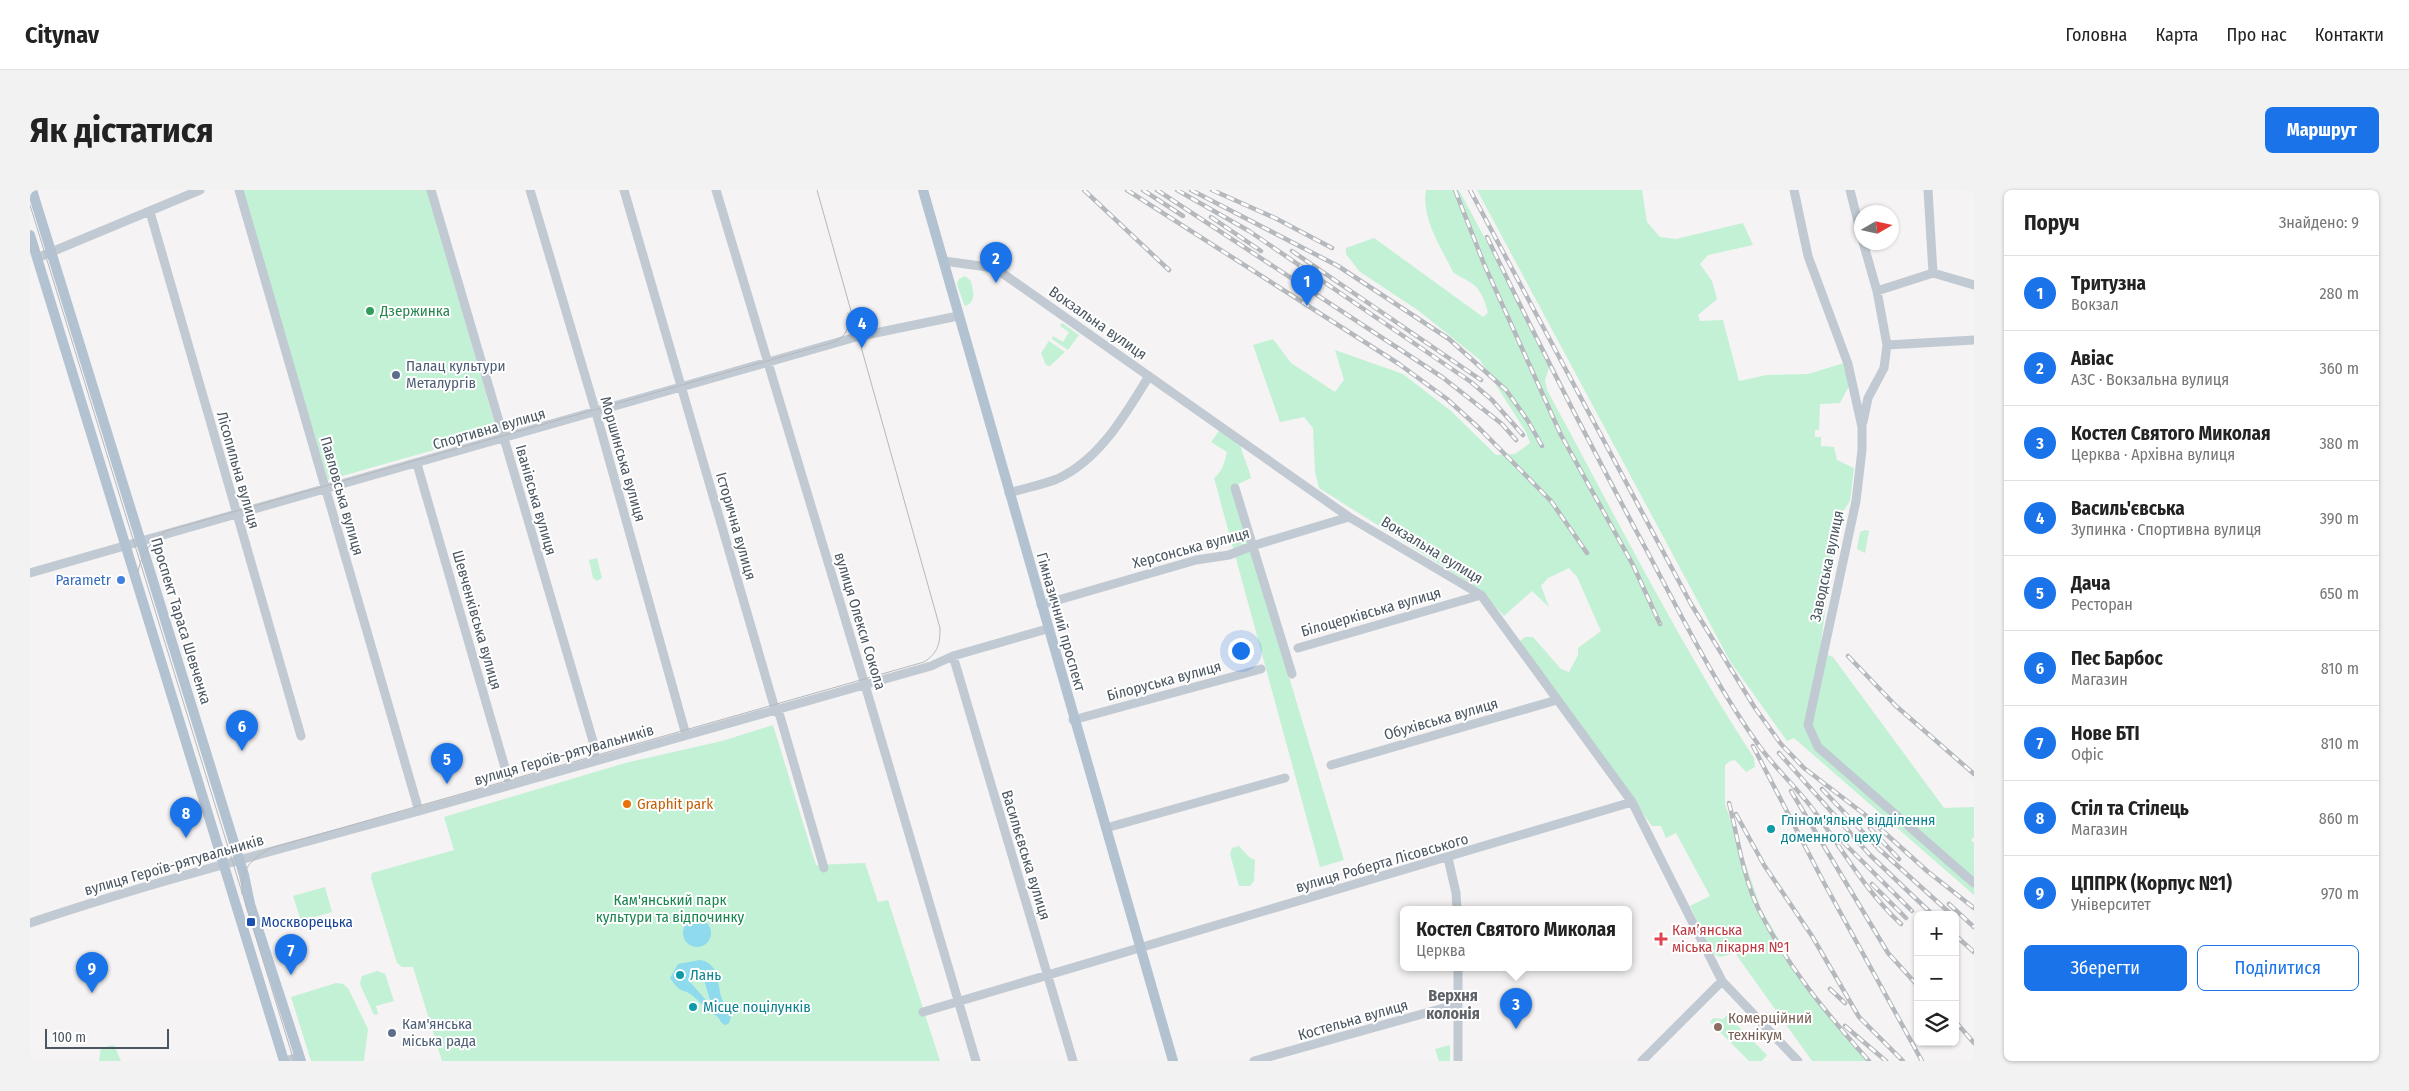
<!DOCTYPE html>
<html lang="uk">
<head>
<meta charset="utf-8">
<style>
  :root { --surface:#fff; --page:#f2f2f2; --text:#222; --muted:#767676; --line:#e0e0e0; --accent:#1a73e8 }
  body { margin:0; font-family:"Fira Sans Condensed",sans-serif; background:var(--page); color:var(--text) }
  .controls { position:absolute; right:15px; bottom:15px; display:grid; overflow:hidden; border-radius:8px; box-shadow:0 1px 4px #0004 }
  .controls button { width:45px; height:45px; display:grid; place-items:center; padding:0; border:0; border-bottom:1px solid var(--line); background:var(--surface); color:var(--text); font:25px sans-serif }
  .compass { position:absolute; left:1824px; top:15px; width:45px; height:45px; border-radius:50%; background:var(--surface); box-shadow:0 1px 4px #0004; rotate:81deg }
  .scale { position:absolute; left:15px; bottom:12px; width:124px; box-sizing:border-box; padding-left:5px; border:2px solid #4a5661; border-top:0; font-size:14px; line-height:18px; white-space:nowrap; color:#4a5661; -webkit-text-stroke:4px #fff; paint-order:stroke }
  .you { position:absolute; left:1210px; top:460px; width:18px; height:18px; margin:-12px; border:4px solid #fff; border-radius:50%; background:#1a73e8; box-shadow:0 0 0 8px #1a73e833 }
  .badge { display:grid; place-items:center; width:32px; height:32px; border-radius:50%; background:var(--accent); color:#fff; font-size:16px; font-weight:700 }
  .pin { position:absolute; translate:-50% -41px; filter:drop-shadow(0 1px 2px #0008) }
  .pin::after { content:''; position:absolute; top:26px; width:18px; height:15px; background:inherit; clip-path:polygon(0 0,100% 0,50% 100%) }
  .popup { position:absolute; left:1370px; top:716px; width:232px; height:65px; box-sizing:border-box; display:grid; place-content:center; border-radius:8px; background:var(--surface); filter:drop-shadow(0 1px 4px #0005); font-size:16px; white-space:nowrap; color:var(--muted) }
  .popup b { font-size:19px; color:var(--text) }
  .popup::after { content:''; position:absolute; left:50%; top:100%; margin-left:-10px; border:10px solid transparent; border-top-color:var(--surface) }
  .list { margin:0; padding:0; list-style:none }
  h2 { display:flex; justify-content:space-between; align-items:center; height:65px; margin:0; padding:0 20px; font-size:21px }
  h2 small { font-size:16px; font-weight:400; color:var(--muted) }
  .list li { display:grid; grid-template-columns:32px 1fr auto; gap:15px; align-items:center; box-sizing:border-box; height:75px; padding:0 20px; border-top:1px solid var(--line) }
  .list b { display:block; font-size:19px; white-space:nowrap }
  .list p { margin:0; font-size:16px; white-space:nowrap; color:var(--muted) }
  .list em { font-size:16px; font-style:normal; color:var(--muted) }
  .actions { display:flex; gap:10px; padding:15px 20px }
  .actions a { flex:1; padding:11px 0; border:1px solid var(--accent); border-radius:8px; text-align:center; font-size:18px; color:var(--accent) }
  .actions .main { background:var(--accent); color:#fff }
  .icon { flex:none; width:28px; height:28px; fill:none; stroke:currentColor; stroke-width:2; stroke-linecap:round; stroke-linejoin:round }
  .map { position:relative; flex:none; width:1944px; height:871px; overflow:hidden; border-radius:8px }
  header { display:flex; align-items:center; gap:30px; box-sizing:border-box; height:70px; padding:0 25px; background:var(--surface); border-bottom:1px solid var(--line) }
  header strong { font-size:24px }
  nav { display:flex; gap:28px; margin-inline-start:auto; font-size:18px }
  .intro { display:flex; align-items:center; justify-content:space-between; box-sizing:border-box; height:120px; padding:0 30px }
  h1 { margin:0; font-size:35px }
  .button { padding:12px 22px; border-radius:8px; background:var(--accent); color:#fff; font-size:18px; font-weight:700 }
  main { display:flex; gap:30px; padding:0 30px }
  aside { flex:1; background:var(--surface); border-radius:8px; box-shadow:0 1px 4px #0004 }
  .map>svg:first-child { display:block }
  .green { fill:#c3f1d5 }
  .water { fill:#90daee; fill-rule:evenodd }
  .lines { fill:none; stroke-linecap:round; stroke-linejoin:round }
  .minor { stroke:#c1cad2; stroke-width:9 }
  .major { stroke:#b3c2d1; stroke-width:10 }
  .tram { stroke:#b5b8bd; stroke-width:1 }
  .rail-casing { stroke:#b5b8bd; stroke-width:4.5 }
  .rail { stroke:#fff; stroke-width:2.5; stroke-dasharray:8; stroke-linecap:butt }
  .leisure-dot { fill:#2e9e5b; stroke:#fff; stroke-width:2 }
  .service-dot { fill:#5c6f8a; stroke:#fff; stroke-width:2 }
  .shop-dot { fill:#3f7fe0; stroke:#fff; stroke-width:2 }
  .food-dot { fill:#e8710a; stroke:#fff; stroke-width:2 }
  .culture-dot { fill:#0f9aa8; stroke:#fff; stroke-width:2 }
  .transit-dot { fill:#1a4fb4; stroke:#fff; stroke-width:2 }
  .health-dot { fill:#e0444e; stroke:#fff; stroke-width:2 }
  .education-dot { fill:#8d6e63; stroke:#fff; stroke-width:2 }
  .labels { text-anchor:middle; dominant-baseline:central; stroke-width:4; stroke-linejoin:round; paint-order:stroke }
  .leisure-label { font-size:15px; fill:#27864d; stroke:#fff; text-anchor:start }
  .street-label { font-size:15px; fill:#4a5661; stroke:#fff }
  .service-label { font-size:15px; fill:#4e5e75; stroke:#fff; text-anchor:start }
  .shop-label { font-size:15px; fill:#366cbe; stroke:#fff; text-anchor:end }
  .food-label { font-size:15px; fill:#c56008; stroke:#fff; text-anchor:start }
  .culture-label { font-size:15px; fill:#0d838f; stroke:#fff; text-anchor:start }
  .park-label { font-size:15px; fill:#17864f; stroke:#fff }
  .transit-label { font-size:15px; fill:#164399; stroke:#fff; text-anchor:start }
  .health-label { font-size:15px; fill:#be3a42; stroke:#fff; text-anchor:start }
  .education-label { font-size:15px; fill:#785e54; stroke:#fff; text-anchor:start }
  .neighbourhood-label { font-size:16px; font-weight:bold; fill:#5f6368; stroke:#fff }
</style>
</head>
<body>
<header>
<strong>Citynav</strong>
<nav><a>Головна</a><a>Карта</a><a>Про нас</a><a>Контакти</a></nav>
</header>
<div class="intro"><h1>Як дістатися</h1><a class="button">Маршрут</a></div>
<main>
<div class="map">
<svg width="1944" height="871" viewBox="0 0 1944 871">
  <rect width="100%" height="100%" fill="#f5f3f3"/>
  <path class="green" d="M 212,0 L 397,0 L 467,242 L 298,290 Z
    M 1396,0 L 1429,0 L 1515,161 L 1520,175 L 1515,190 L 1517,200 C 1584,323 1647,450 1724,568 L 1725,577 L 1716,582 L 1705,570 L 1700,571 L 1695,575 L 1695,614 L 1731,719 L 1770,785 L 1838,871 L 1782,871 L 1705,763 L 1691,767 L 1683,764 L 1660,716 L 1680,706 L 1646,643 L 1636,648 L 1631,636 L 1622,636 L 1490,451 L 1495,447 L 1503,447 L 1531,479 L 1539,482 L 1548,465 L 1548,458 L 1571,441 L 1547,387 L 1539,378 L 1518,388 L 1511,396 L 1519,417 L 1502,401 L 1474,426 L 1449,399 L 1289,298 L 1285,282 L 1283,238 L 1274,227 L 1250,232 L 1223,155 L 1243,149 L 1261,173 L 1305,202 L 1314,190 L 1305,160 L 1373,184 L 1421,221 L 1466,265 L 1485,264 L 1500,253 L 1496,242 L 1450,170 L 1389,121 L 1329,81 L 1316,64 L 1316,58 L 1344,48 L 1453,127 L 1458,123 C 1455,111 1451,99 1440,92 C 1434,88 1429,87 1423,82 C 1411,57 1391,29 1396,0 Z
    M 1447,0 L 1612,0 L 1617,32 L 1630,47 L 1646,49 L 1713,33 L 1723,55 L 1678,65 L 1670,74 L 1682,91 L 1687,109 L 1668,125 L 1670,131 L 1693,130 L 1709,191 L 1737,185 L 1778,184 L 1814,173 L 1819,196 L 1810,213 L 1790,214 L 1789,240 L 1785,240 L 1785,247 L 1791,247 L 1791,256 L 1804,257 L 1807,270 L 1824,278 L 1820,311 L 1812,323 L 1803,356 L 1790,462 L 1803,467 L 1914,618 L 1944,617 L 1944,647 L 1941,650 L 1944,653 L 1944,705 L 1764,548 L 1757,551 L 1700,471 Z
    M 935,86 L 941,91 C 943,101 947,110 936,116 L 934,115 L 927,94 L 929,89 Z
    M 1032,133 L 1049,145 L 1038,160 L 1022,149 L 1023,146 L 1033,152 L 1039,142 L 1030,136 Z
    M 1019,151 L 1035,162 L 1020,176 L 1016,175 L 1011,163 Z
    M 1191,238 L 1209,247 C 1210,262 1218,274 1221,288 L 1202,297 L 1314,670 L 1290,677 L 1184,288 C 1192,282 1195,272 1197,262 L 1181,252 Z
    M 1835,340 L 1839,341 L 1835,363 L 1827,359 L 1830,342 Z
    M 567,368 L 572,388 L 567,391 L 563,388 L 559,370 Z
    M 743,535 L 786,675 L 835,673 L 848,712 L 858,710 L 910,871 L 412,871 L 383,777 L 372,777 L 367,773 L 341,688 L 342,683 L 424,660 L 414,627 L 595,573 L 692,551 Z
    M 1209,656 L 1219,667 L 1225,670 L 1224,691 L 1220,696 L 1209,696 L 1200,664 L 1202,658 Z
    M 295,697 L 302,722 L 271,731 L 263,706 Z
    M 347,781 L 355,784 L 364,811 L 346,816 L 348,824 L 344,825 L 330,794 L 332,786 Z
    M 306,793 L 313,794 L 318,798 L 338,839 L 334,871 L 281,871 L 261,807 Z
    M 1697,825 L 1737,865 L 1732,871 L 1719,871 L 1680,832 L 1683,828 L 1693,829 Z
    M 84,855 L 91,871 L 69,871 L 71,858 Z
    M 1420,855 L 1420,871 L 1409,871 L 1405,859 Z"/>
  <path class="water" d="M653 743a14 14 0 1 1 28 0a14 14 0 1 1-28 0Z
    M 670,770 C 690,773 687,795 692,809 C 694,816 699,821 701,827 L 699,833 L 696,835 C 689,834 691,828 685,825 C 674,820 673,814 664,807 C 653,797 652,806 640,788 L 648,774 ZM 667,777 L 671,780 L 682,817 L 660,792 Z"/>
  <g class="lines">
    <path class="minor" d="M 209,0 L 389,621
      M 401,0 L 565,558 L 563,571
      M 500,0 L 565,219 L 656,545
      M 594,0 L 745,519 L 750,526 L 794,678
      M 686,0 L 835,495 L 946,871
      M 1764,0 L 1778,66 L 1818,174 L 1832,237 L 1832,260 L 1826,311 L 1778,535 L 1788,557 L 1944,693
      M 1820,0 L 1832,48
      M 120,22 L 271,546
      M 1833,52 L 1847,101 L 1857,155 L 1854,178 L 1838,208 L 1833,232
      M 7,68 L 170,0
      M 914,71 L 965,78 L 1319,327 L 1451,405 L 1602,612 L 1692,791 L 1768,871
      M 1903,83 L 1944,95
      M 1847,101 L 1903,83 L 1898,0
      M 1857,155 L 1944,150
      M 387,274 L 480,595
      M 1205,298 L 1262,484
      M 979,303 C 995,298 1012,295 1027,289 C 1070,270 1096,223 1119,186
      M 0,383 L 826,147 L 928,126
      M 1011,415 L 1166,370 L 1199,365 L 1222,356 L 1319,327
      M 1268,458 L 1451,405
      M 923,466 L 1043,871
      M 1043,530 L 1231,479
      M 1301,575 L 1527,510
      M 1076,638 L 1255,588
      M 1418,668 L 1426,703 L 1427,720
      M 0,733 C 128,690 259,657 389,621 C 560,573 731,525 901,476 L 923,466 L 1017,439
      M 893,822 L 1602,612
      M 255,871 L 269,867
      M 1224,871 L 1428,814
      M 1428,871 L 1428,778
      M 1612,871 L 1692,791"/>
    <path class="major" d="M 2,0 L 214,685 L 220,714 L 271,871
      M 893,0 L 1143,871
      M 0,45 L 254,871"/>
    <path class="tram" d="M 0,15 L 264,871
      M 108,381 C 112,364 121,350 136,341 L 804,152 C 816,147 821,136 818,123
      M 212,704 C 212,677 219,671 241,658 L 894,472 C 908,463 910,454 910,438 L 787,0"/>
    <defs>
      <path id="rail" d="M 1054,0 L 1139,80
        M 1097,0 L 1369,174 L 1417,209 L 1450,239 L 1521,311 L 1557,363
        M 1113,0 L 1153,26
        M 1127,0 L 1412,187 L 1472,234 L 1486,250
        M 1147,0 L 1219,41 L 1441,192 L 1462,210 L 1493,245
        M 1161,0 L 1308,76 L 1419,149 L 1476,200 L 1498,231 L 1512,256
        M 1182,0 L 1245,28 L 1302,58
        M 1425,0 L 1454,74 L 1531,245 L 1603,375 L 1630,434
        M 1440,0 L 1661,414 L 1725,518 L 1751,554 L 1774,578 L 1834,624 L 1897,681 L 1944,718
        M 1181,27 L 1231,61
        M 1457,47 C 1508,153 1561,257 1617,361 C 1652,427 1686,496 1730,557 C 1746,579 1766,597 1782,618 C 1812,658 1834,700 1871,734
        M 1262,61 L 1451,190
        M 1818,466 L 1866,516 L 1944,584
        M 1723,556 L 1793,691 L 1892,871
        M 1749,563 L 1840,665 L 1903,725
        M 1792,599 L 1849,659 L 1922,725
        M 1761,601 L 1858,763 L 1888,796
        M 1699,613 C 1708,648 1713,688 1729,720 C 1757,776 1797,824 1839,871
        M 1706,624 L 1734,675 L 1782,746 L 1829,827 L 1873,871
        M 1840,638 L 1869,669
        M 1813,652 L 1882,721
        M 1842,694 L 1876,728
        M 1919,714 L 1944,737
        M 1925,745 L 1944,762
        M 1800,799 L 1815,813
        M 1925,831 L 1944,853
        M 1815,836 L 1856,871"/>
    </defs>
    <use href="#rail" class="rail-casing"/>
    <use href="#rail" class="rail"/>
  </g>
  <circle class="leisure-dot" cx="340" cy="121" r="5"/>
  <g class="service-dot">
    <circle cx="366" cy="185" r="5"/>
    <circle cx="362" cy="843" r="5"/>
  </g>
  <circle class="shop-dot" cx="91" cy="390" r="5"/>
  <circle class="food-dot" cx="597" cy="614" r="5"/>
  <g class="culture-dot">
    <circle cx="1741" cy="639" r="5"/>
    <circle cx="650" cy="785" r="5"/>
    <circle cx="663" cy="817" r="5"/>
  </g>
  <rect class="transit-dot" x="216" y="727" width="10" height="10" rx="2.5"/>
  <path class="health-dot" d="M1628.5 741.5h5v5h5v5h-5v5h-5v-5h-5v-5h5z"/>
  <circle class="education-dot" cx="1688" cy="837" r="5"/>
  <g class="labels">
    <g class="leisure-label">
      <text x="350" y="121">Дзержинка</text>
    </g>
    <g class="street-label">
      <text transform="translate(1068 133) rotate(35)">Вокзальна вулиця</text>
      <text transform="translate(459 239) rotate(-16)">Спортивна вулиця</text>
      <text transform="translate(593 269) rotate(74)">Моршинська вулиця</text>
      <text transform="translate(208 280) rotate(74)">Лісопильна вулиця</text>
      <text transform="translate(312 306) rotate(74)">Павловська вулиця</text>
      <text transform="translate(506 310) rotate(74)">Іванівська вулиця</text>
      <text transform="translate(706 336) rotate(74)">Історична вулиця</text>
      <text transform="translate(1161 358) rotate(-15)">Херсонська вулиця</text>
      <text transform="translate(1402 360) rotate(31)">Вокзальна вулиця</text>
      <text transform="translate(1797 376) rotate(-78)">Заводська вулиця</text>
      <text transform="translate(1341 422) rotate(-16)">Білоцерківська вулиця</text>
      <text transform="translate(447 430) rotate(74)">Шевченківська вулиця</text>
      <text transform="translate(151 431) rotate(73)">Проспект Тараса Шевченка</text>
      <text transform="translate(830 431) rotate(73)">вулиця Олекси Сокола</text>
      <text transform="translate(1031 432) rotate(74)">Гімназичний проспект</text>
      <text transform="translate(1134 491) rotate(-15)">Білоруська вулиця</text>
      <text transform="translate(1411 529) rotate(-16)">Обухівська вулиця</text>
      <text transform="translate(534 565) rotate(-16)">вулиця Героїв-рятувальників</text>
      <text transform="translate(996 665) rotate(73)">Васильєвська вулиця</text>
      <text transform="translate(1352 673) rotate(-16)">вулиця Роберта Лісовського</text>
      <text transform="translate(144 675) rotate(-16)">вулиця Героїв-рятувальників</text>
      <text transform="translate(1323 830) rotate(-16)">Костельна вулиця</text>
    </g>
    <g class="service-label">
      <text x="376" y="176">Палац культури<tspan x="376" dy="17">Металургів</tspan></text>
      <text x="372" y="834">Кам'янська<tspan x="372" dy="17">міська рада</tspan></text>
    </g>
    <g class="shop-label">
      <text x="81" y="390">Parametr</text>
    </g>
    <g class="food-label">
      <text x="607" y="614">Graphit park</text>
    </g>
    <g class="culture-label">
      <text x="1751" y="630">Гліном'яльне відділення<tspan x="1751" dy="17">доменного цеху</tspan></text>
      <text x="660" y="785">Лань</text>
      <text x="673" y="817">Місце поцілунків</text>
    </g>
    <g class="park-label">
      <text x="640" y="710">Кам'янський парк<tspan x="640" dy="17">культури та відпочинку</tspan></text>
    </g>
    <g class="transit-label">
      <text x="231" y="732">Москворецька</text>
    </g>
    <g class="health-label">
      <text x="1642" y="740">Кам’янська<tspan x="1642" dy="17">міська лікарня №1</tspan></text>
    </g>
    <g class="education-label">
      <text x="1698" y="828">Комерційний<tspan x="1698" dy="17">технікум</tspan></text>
    </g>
    <g class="neighbourhood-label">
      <text x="1423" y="805">Верхня<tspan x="1423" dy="18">колонія</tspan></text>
    </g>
  </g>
</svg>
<div class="controls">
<button>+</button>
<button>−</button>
<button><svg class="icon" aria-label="layers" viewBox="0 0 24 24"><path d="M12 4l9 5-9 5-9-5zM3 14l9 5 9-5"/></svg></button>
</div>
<svg class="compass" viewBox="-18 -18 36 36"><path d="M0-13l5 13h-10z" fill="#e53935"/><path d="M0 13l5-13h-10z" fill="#767676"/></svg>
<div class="scale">100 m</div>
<div class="you"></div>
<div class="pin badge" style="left:1277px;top:116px">1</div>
<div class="pin badge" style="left:966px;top:93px">2</div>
<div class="pin badge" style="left:1486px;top:839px">3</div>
<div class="popup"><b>Костел Святого Миколая</b>Церква</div>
<div class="pin badge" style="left:832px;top:158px">4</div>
<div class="pin badge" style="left:417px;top:594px">5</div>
<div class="pin badge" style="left:212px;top:561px">6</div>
<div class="pin badge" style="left:261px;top:785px">7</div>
<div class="pin badge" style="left:156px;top:648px">8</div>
<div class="pin badge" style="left:62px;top:803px">9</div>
</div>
<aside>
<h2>Поруч<small>Знайдено: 9</small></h2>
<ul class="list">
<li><span class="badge">1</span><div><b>Тритузна</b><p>Вокзал</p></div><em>280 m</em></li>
<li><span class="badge">2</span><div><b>Авіас</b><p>АЗС · Вокзальна вулиця</p></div><em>360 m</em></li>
<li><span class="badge">3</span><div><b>Костел Святого Миколая</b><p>Церква · Архівна вулиця</p></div><em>380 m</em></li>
<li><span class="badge">4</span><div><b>Василь'євська</b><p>Зупинка · Спортивна вулиця</p></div><em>390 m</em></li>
<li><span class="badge">5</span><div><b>Дача</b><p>Ресторан</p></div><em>650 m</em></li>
<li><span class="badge">6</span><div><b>Пес Барбос</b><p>Магазин</p></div><em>810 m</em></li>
<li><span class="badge">7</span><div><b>Нове БТІ</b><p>Офіс</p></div><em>810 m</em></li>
<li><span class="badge">8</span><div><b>Стіл та Стілець</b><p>Магазин</p></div><em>860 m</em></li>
<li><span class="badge">9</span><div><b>ЦППРК (Корпус №1)</b><p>Університет</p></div><em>970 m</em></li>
</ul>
<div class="actions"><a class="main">Зберегти</a><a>Поділитися</a></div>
</aside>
</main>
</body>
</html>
